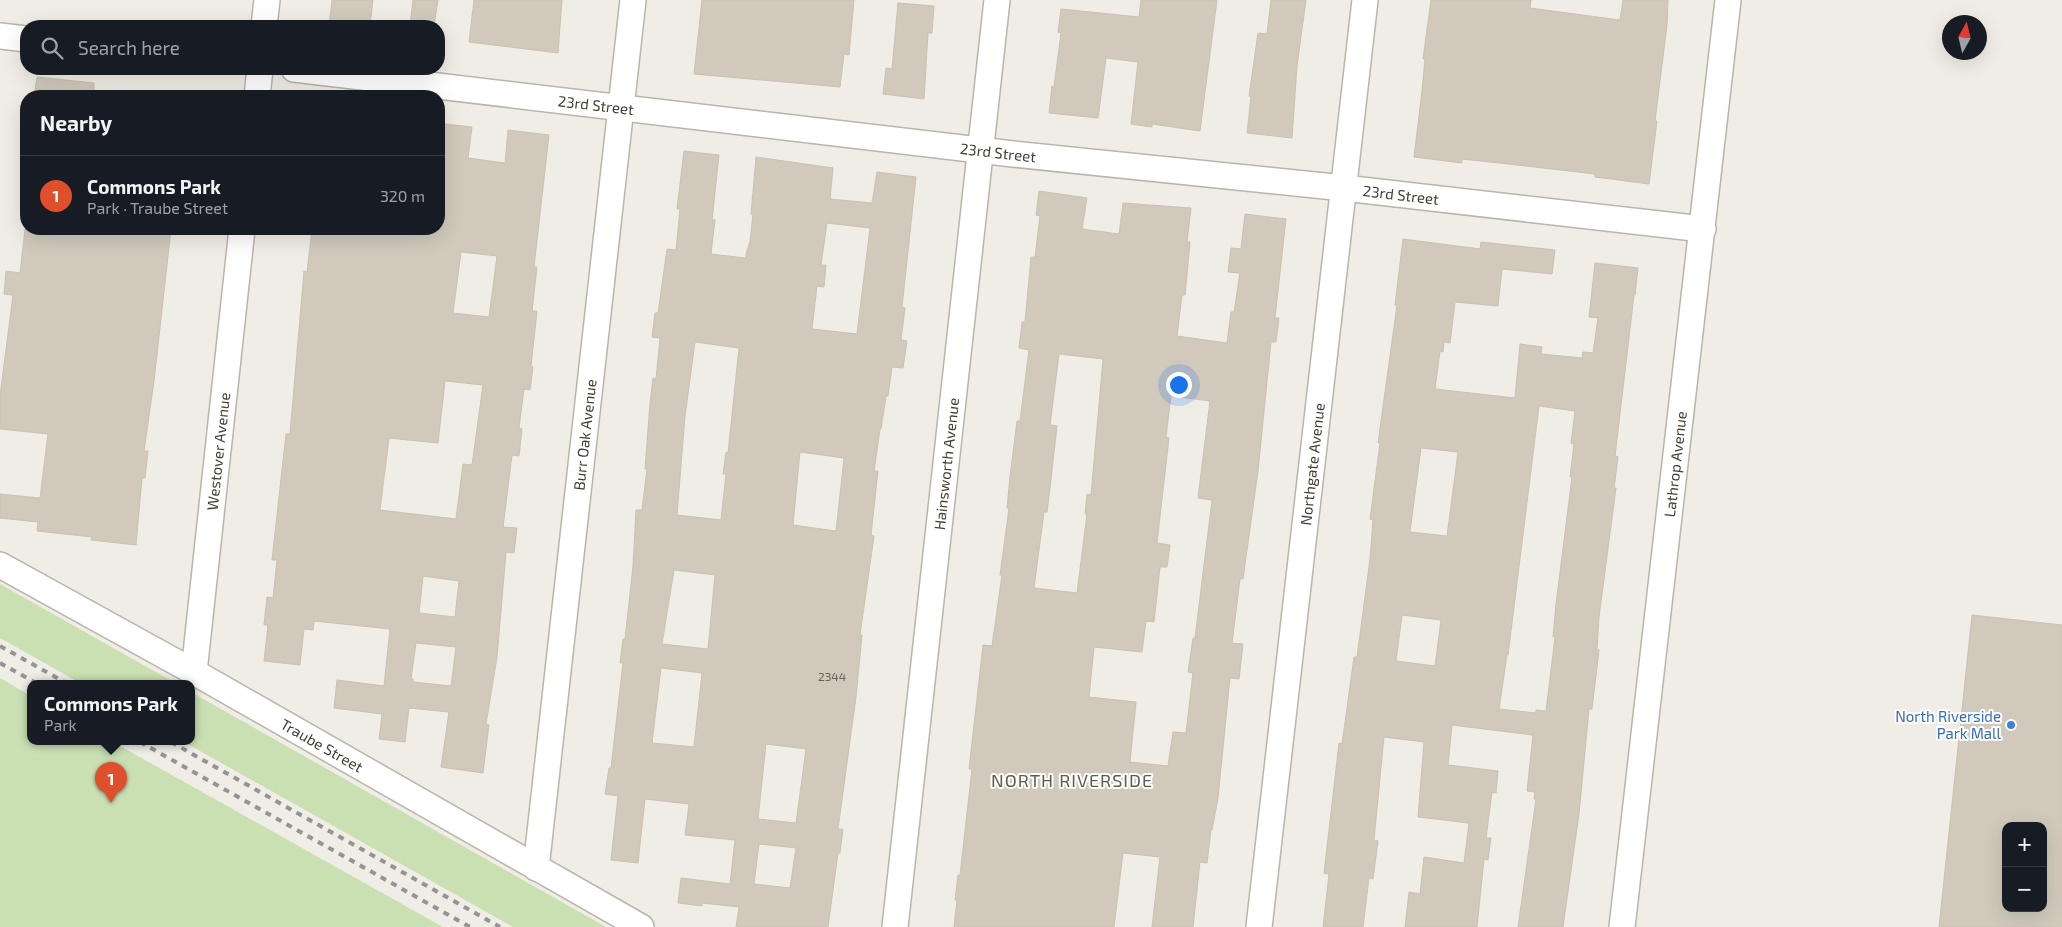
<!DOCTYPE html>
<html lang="en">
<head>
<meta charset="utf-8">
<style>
  :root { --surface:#171b24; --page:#242831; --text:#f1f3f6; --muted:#9ea1a6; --line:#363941; --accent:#df4f2e }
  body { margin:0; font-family:"Exo 2",sans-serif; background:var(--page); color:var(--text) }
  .controls { position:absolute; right:15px; bottom:15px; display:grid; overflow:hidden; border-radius:10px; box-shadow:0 5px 20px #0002 }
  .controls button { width:45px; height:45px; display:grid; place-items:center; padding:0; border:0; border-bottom:1px solid var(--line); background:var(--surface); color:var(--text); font:25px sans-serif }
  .compass { position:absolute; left:1942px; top:15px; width:45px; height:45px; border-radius:50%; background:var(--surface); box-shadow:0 5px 20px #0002; rotate:8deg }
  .you { position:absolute; left:1178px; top:384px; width:18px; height:18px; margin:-12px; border:4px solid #fff; border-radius:50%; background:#1a73e8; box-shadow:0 0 0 8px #1a73e833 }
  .badge { display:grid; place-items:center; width:32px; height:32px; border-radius:50%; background:var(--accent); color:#fff; font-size:16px; font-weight:700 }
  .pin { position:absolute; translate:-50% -41px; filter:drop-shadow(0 1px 2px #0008) }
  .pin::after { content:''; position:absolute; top:26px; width:18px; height:15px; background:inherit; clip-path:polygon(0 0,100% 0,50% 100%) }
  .popup { position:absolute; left:27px; top:680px; width:168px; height:65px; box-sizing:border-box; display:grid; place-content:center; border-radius:10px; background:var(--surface); filter:drop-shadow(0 1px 4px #0005); font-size:16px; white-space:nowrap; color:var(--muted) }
  .popup b { font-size:19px; color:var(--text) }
  .popup::after { content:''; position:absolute; left:50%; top:100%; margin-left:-10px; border:10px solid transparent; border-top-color:var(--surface) }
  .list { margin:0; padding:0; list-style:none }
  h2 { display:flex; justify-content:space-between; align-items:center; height:65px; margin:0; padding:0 20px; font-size:21px }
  h2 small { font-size:16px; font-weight:400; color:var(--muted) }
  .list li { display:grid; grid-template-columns:32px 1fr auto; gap:15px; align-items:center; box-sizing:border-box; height:80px; padding:0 20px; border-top:1px solid var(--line) }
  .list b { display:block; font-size:19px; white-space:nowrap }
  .list p { margin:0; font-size:16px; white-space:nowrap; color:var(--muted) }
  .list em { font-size:16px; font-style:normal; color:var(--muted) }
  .icon { flex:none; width:28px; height:28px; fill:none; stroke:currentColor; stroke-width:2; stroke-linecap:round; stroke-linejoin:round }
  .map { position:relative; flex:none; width:2062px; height:927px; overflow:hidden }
  .search { position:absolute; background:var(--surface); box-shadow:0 5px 20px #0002; left:20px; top:20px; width:425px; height:55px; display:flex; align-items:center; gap:12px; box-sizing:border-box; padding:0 18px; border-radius:20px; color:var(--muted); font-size:19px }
  .panel { position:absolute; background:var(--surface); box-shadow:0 5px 20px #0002; left:20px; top:90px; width:425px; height:145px; border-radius:20px }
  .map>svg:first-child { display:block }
  .green { fill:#cae0b3 }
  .building { fill:#d0c9bc; stroke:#cac1b1; fill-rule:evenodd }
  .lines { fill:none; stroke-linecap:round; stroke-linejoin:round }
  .street-casing { stroke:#bab5a9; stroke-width:28 }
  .street { stroke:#fff; stroke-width:25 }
  .rail { stroke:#949494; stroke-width:4; stroke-dasharray:6 6; stroke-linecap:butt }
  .shop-dot { fill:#3f7fe0; stroke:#fff; stroke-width:2 }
  .labels { text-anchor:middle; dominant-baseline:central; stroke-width:4; stroke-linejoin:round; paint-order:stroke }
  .number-label { font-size:12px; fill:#666158 }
  .street-label { font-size:15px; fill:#423e36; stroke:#fff }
  .shop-label { font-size:15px; fill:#366cbe; stroke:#fff; text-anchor:end }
  .quarter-label { font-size:18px; letter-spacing:1px; fill:#635c4e; stroke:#fff }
</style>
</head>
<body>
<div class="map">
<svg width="2062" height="927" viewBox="0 0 2062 927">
  <rect width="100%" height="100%" fill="#f0ede6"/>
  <path class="green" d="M 0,584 L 177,684 L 82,684 L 0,638 Z
    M 0,678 L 31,696 L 31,742 L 113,742 L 443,927 L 0,927 Z
    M 191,692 L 606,927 L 513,927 L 184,742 L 191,742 Z"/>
  <path class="building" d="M 332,0 L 373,0 L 370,26 L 329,26 Z
    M 413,0 L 438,0 L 434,26 L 410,26 Z
    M 474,0 L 562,0 L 558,53 L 469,42 Z
    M 702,0 L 854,0 L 849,55 L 844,54 L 840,87 L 694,74 Z
    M 1141,0 L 1217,0 L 1200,131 L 1152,124 L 1152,127 L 1131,124 L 1138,62 L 1106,58 L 1098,118 L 1049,113 L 1052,86 L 1054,87 L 1061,33 L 1058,32 L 1061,9 L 1139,17 Z
    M 1271,0 L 1306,0 L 1297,66 L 1292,138 L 1247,133 L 1251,97 L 1249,96 L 1258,33 L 1267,34 Z
    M 1431,0 L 1531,0 L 1530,8 L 1620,20 L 1623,0 L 1668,0 L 1667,25 L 1655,121 L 1657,121 L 1649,184 L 1595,177 L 1595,174 L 1517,165 L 1462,159 L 1462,163 L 1414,157 L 1422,91 L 1425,59 L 1423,59 Z
    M 898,3 L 934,6 L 932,33 L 928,33 L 924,99 L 883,94 L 886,68 L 892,69 Z
    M 37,77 L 94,83 L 94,96 L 34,96 Z
    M 445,124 L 472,127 L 468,158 L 505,163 L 508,130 L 549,135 L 534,267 L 537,267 L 532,311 L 537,311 L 531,366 L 533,367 L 530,390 L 524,389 L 519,428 L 522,429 L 519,456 L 512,455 L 503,527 L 517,528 L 514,553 L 506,552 L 497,657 L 486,724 L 489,725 L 483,773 L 441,767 L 449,712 L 409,708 L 405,742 L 379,739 L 382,714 L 334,708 L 337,680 L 384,686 L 390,629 L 314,621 L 313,630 L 304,629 L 300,665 L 264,661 L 268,625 L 264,625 L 267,597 L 273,598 L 277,560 L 272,560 L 286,434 L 290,434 L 304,271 L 307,272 L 312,229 L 439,229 ZM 461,252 L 497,256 L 489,317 L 453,313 ZM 445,381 L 483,385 L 472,465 L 463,464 L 456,519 L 380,510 L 389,438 L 438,443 ZM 423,576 L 459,581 L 455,617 L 419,613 ZM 416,643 L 456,647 L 451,686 L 413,682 L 413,679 L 411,679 Z
    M 684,151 L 719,155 L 712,220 L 715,220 L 711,254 L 745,258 L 750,241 L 753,215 L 751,214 L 756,157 L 833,168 L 830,199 L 872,203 L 877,172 L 916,177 L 902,307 L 905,308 L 901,340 L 907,341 L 903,368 L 892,367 L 888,396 L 886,396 L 881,429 L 880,429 L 874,471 L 878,471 L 871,535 L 874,536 L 860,635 L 862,635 L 856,697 L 838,829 L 843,829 L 840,853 L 838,853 L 828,927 L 736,927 L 739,907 L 702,903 L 702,906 L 678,903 L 681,878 L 730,884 L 735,840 L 685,835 L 689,804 L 645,799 L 638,863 L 611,860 L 618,796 L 605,794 L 609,768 L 611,768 L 623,663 L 620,663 L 623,639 L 625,639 L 633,566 L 636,510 L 642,510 L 647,469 L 645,469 L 650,403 L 653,378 L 656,379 L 660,338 L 652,337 L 655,313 L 658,313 L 667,249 L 676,250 L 680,209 L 677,209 ZM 827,223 L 870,228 L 857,334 L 812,329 L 817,286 L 824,287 L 826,265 L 821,265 ZM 695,342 L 739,348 L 728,453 L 726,452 L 723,474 L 726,474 L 721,520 L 677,515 L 685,416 ZM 800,452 L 844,458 L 836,531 L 793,525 ZM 674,570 L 715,575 L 708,649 L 662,644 ZM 661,668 L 702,673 L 694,747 L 652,743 ZM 766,744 L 806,749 L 796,823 L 758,819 ZM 759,844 L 796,848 L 790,888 L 754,884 Z
    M 1039,191 L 1087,198 L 1082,229 L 1119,234 L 1123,203 L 1191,208 L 1187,242 L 1190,242 L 1187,274 L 1185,295 L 1182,295 L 1177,336 L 1227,343 L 1231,312 L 1234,312 L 1240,273 L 1228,272 L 1231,248 L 1241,249 L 1245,214 L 1286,219 L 1275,318 L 1279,318 L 1276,342 L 1271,342 L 1258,471 L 1243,579 L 1240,579 L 1232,643 L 1243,644 L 1239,679 L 1230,678 L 1218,798 L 1212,830 L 1211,830 L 1207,863 L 1200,862 L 1193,927 L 1152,927 L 1160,857 L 1123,853 L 1114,927 L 954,927 L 957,900 L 955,900 L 958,875 L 960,875 L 972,769 L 969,769 L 983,645 L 992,646 L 1002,575 L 1000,575 L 1009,508 L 1007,508 L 1010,477 L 1017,421 L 1020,421 L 1029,350 L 1019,348 L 1022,322 L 1025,322 L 1031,257 L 1035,257 L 1040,216 L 1036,215 ZM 1059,354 L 1103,359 L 1091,495 L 1087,494 L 1085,514 L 1087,514 L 1077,593 L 1034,588 L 1044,512 L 1047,512 L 1050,488 L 1057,426 L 1050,425 ZM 1171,396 L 1210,401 L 1198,498 L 1212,500 L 1195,638 L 1193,638 L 1188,672 L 1193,673 L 1186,733 L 1173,732 L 1168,766 L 1130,762 L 1136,702 L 1089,697 L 1094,647 L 1142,652 L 1146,621 L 1154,622 L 1160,567 L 1167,567 L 1170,545 L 1157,543 L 1169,438 L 1166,437 Z
    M 25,229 L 171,229 L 154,381 L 144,451 L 148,451 L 145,478 L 142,478 L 136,545 L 91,540 L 92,537 L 37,531 L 38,522 L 0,518 L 0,494 L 40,498 L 48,434 L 0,429 L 0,396 L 13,295 L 4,294 L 6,271 L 20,273 Z
    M 1403,239 L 1480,249 L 1481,242 L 1555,250 L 1552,274 L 1502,269 L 1498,306 L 1455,302 L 1450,343 L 1444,342 L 1443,352 L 1440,351 L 1435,389 L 1515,398 L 1520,344 L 1542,347 L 1541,354 L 1582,358 L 1583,352 L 1593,353 L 1598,318 L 1589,317 L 1595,263 L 1638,268 L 1635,295 L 1634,295 L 1615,456 L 1618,457 L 1614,488 L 1616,488 L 1599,617 L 1597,649 L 1599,650 L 1592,709 L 1589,709 L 1579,814 L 1563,927 L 1518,927 L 1536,799 L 1534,799 L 1535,792 L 1527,791 L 1533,735 L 1452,725 L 1448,765 L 1498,771 L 1496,793 L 1492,792 L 1486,838 L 1491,838 L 1488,860 L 1484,859 L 1477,927 L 1405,927 L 1409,892 L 1420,894 L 1424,857 L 1464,863 L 1469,823 L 1418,817 L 1424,742 L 1384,737 L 1374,840 L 1378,841 L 1373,879 L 1369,878 L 1363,927 L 1323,927 L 1329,874 L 1324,873 L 1339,743 L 1342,744 L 1354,657 L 1357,657 L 1370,559 L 1373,520 L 1370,519 L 1380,443 L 1378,443 L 1397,305 L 1395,305 ZM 1539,406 L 1575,411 L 1571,443 L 1574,444 L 1570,477 L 1572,477 L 1556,604 L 1553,637 L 1555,637 L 1546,711 L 1536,710 L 1536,713 L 1499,709 L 1507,655 L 1508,655 ZM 1421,448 L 1458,452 L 1447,536 L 1410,532 ZM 1402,615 L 1441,620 L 1435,666 L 1396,661 Z
    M 1972,615 L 2062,625 L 2062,927 L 1939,927 ZM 2006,826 L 2043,826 L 2043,908 L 2006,908 Z"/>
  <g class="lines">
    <defs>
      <g id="street">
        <path d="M 264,26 L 267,0"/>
        <path d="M 0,36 L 26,39"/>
        <path id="s1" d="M 294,69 L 1013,154 L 1344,188 L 1703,229"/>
        <path d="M 257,96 L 260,69"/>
        <path id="s2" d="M 0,565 L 194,672 L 641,927"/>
        <path id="s3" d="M 194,672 L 242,229"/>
        <path id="s4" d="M 536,868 L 633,0"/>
        <path id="s5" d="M 895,927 L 997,0"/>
        <path id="s6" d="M 1259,927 L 1365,0"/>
        <path id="s7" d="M 1622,927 L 1728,0"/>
      </g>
    </defs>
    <use href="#street" class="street-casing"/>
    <use href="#street" class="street"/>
    <path class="rail" d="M 0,646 L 68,684
      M 0,663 L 38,684
      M 140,742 L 470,927
      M 171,742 L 500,927"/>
  </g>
  <circle class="shop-dot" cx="2011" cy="725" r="5"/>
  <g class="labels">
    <g class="number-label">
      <text x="832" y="676">2344</text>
    </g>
    <g class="street-label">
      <text stroke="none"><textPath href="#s1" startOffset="304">23rd Street</textPath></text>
      <text stroke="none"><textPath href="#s1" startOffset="709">23rd Street</textPath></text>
      <text stroke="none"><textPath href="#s1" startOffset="1114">23rd Street</textPath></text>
      <text stroke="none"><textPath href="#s4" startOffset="436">Burr Oak Avenue</textPath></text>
      <text stroke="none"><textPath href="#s3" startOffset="222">Westover Avenue</textPath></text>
      <text stroke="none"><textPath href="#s5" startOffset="466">Hainsworth Avenue</textPath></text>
      <text stroke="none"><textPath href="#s6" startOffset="466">Northgate Avenue</textPath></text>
      <text stroke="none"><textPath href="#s7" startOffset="466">Lathrop Avenue</textPath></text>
      <text stroke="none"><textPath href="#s2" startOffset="369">Traube Street</textPath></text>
    </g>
    <g class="shop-label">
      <text x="2001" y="716">North Riverside<tspan x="2001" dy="17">Park Mall</tspan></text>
    </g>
    <g class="quarter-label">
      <text x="1072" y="780">NORTH RIVERSIDE</text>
    </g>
  </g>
</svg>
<div class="controls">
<button>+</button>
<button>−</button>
</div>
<svg class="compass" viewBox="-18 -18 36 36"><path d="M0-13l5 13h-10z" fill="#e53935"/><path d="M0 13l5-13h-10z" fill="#9ea1a6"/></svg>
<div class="you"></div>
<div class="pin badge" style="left:111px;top:803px">1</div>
<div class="popup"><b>Commons Park</b>Park</div>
<div class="search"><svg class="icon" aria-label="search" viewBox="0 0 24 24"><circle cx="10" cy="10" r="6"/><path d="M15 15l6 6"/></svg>Search here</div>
<section class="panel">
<h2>Nearby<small></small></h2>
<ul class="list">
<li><span class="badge">1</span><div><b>Commons Park</b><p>Park · Traube Street</p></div><em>320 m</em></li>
</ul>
</section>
</div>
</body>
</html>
